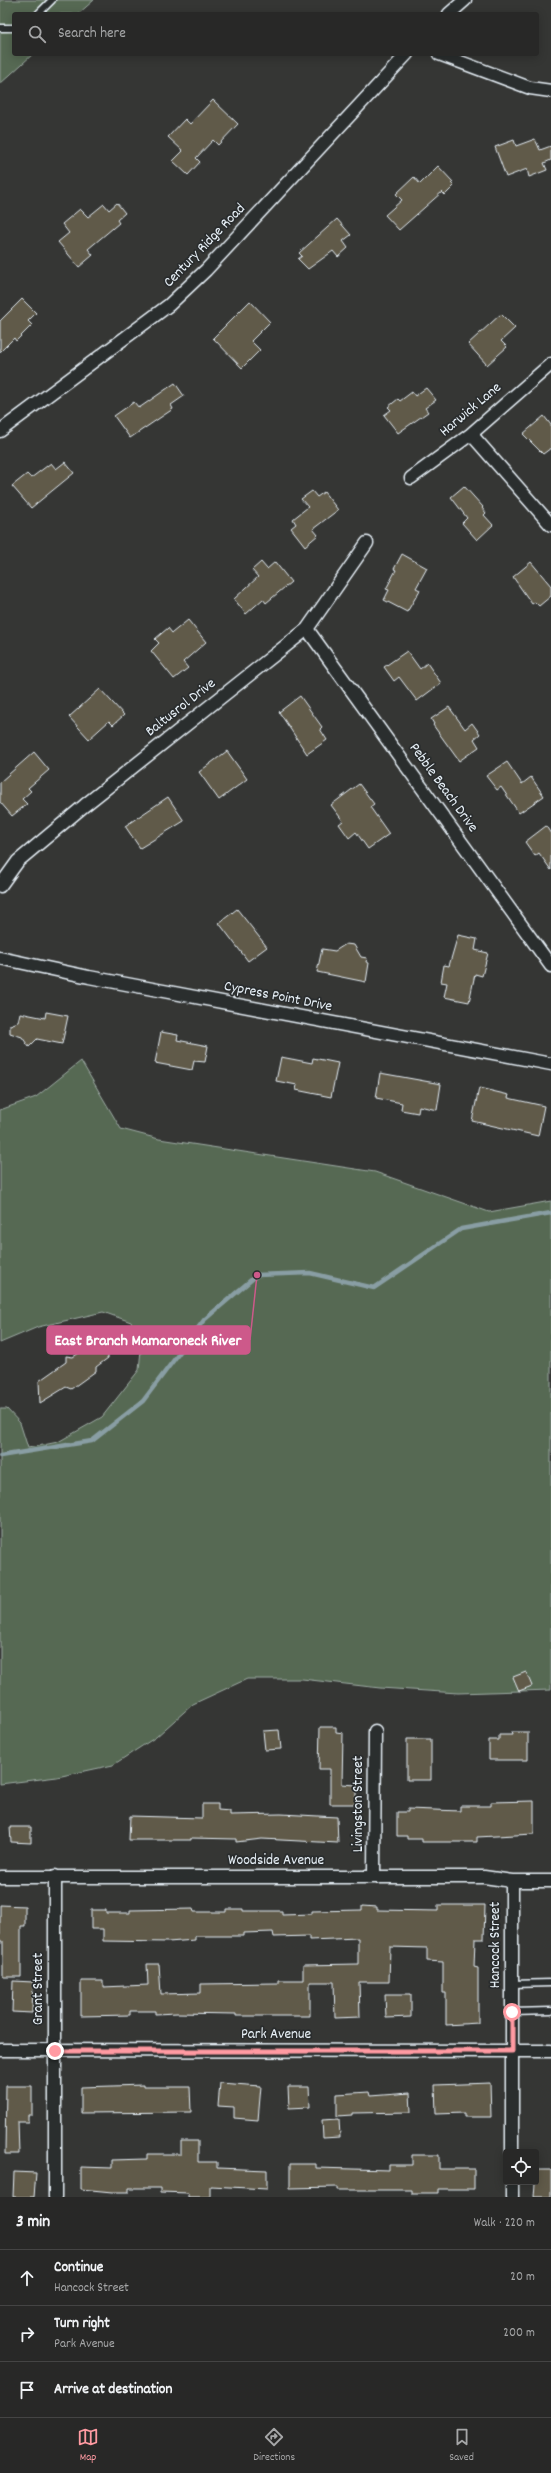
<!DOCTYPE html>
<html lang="en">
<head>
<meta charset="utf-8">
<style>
  :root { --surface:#282827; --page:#343433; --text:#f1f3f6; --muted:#a5a6a7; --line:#444; --accent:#ff9aa2 }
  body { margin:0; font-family:Dekko,sans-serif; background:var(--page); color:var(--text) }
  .controls { position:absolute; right:12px; bottom:12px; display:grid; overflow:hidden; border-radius:4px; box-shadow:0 2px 10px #0003 }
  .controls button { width:36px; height:36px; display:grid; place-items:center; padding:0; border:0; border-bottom:1px solid var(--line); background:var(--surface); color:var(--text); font:20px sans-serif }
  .stop { position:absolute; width:12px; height:12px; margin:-9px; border:3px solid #ff9aa2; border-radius:50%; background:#fff }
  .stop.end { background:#ff9aa2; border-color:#fff; box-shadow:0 1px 4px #0008 }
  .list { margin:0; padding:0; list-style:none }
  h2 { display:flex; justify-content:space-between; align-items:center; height:52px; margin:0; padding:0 16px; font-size:17px }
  h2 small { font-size:13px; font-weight:400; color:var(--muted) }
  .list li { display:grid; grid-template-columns:26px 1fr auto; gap:12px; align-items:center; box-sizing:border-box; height:56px; padding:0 16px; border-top:1px solid var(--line) }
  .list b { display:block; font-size:15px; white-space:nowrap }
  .list p { margin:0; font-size:13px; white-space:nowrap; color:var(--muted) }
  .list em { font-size:13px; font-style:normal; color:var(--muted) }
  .icon { flex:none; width:22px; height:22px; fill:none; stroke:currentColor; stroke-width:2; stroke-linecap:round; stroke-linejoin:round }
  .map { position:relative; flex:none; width:551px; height:2197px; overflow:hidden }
  .search { position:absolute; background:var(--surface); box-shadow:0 2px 10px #0003; left:12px; right:12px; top:12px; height:44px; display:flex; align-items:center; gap:10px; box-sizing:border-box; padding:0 14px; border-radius:4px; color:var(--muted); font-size:15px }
  .sheet { height:220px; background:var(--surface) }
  nav { display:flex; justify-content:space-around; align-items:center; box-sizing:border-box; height:56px; border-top:1px solid var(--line); background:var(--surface); font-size:11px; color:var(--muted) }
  nav a { display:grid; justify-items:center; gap:2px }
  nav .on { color:var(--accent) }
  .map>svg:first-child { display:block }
  .green { fill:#566953; stroke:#9fada6 }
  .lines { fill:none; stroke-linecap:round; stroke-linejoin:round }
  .stream { stroke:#899ea4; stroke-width:4.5 }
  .building { fill:#615a4a; stroke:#e8f1f8 }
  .lane-casing { stroke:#e8f1f8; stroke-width:9 }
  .street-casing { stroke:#e8f1f8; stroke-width:15 }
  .lane { stroke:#2a2d2e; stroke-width:6 }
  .street { stroke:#2a2d2e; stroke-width:12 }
  .route { stroke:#ff9aa2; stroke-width:5 }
  .labels { text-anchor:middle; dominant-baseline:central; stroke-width:3.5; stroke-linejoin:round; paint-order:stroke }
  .street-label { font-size:15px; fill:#e8f1f8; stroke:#2a2d2e }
  .leader { fill:none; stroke:#cd598a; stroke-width:1.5 }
  .callout-dot { fill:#cd598a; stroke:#2a2d2e; stroke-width:1.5 }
  .callout { fill:#cd598a; stroke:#cd598a; stroke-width:1.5 }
  .callout-label { font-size:16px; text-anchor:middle; font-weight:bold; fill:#fff }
</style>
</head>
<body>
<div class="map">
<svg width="551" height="2197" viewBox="0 0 551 2197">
  <rect width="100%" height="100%" fill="#353634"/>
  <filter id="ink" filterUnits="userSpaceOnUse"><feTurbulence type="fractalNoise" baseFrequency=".025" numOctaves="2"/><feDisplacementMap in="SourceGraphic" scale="8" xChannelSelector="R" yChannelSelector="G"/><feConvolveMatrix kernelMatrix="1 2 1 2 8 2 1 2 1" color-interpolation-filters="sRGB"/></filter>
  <g filter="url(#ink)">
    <path class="green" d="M 0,0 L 94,0 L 78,14 L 14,14 L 14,54 L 33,54 L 0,84 Z
      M 81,1061 L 121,1129 L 159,1139 L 375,1172 L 489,1212 L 551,1201 L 551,1690 L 458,1693 L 380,1688 L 302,1679 L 247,1679 L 193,1704 L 156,1737 L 113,1765 L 57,1777 L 0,1784 L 0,1409 L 7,1409 L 20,1423 L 28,1448 L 58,1442 L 102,1417 L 139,1370 L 142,1340 L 131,1322 L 103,1312 L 38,1327 L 0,1343 L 0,1110 L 36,1097 Z"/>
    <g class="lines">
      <path class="stream" d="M 0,1456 L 92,1441 L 143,1401 L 204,1320 L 257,1275 L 310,1273 L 374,1288 L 461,1229 L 551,1213"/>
    </g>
    <path class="building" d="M 213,100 L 238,124 L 218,145 L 213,140 L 196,158 L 200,162 L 188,175 L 173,161 L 183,151 L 168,137 L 185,119 L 190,124 Z
      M 535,139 L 540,150 L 551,146 L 551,160 L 544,163 L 547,170 L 529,177 L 527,169 L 506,177 L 495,147 L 514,140 L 516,146 Z
      M 438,166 L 453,182 L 451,183 L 454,186 L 445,195 L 442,192 L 399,230 L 385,215 L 402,200 L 396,194 L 414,177 L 420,184 Z
      M 117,203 L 125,213 L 117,220 L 119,223 L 88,249 L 93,255 L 79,267 L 58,242 L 69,233 L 62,224 L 80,209 L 88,217 L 104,204 L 109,210 Z
      M 337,219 L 351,235 L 343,241 L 348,248 L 338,257 L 333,251 L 308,269 L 298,259 L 302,256 L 299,253 Z
      M 22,299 L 36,313 L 28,321 L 32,325 L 16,341 L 14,338 L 0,352 L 0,321 Z
      M 250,301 L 270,322 L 251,341 L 260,350 L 242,368 L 213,338 Z
      M 501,314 L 515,328 L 501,341 L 507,347 L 487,365 L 468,344 Z
      M 175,383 L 184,396 L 171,405 L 173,409 L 130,438 L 114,416 L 134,402 L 139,408 Z
      M 426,388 L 436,400 L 425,408 L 428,412 L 398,433 L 384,415 L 391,410 L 388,407 L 398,399 L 400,401 L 412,392 L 415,396 Z
      M 544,416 L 551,425 L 551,448 L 543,454 L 523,434 Z
      M 65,462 L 74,473 L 31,508 L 12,486 L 27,474 L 31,478 L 51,463 L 56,469 Z
      M 464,486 L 483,507 L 482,508 L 486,513 L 484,515 L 493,525 L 477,540 L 462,523 L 467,518 L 451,497 Z
      M 312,491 L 317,497 L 324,492 L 338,510 L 313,529 L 318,535 L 305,546 L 291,528 L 296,524 L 293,519 L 308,507 L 301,499 Z
      M 402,554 L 427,568 L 416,588 L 420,590 L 407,612 L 384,600 L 389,590 L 386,589 L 396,570 L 394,569 Z
      M 261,562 L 267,569 L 275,562 L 291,582 L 266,603 L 263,599 L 246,614 L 234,599 L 258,577 L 252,570 Z
      M 531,562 L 551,586 L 551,596 L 539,606 L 535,602 L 532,604 L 513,577 Z
      M 188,620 L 206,642 L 183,662 L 188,668 L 174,679 L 151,651 L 159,643 L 155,639 L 168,628 L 172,633 Z
      M 407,651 L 420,669 L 427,663 L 441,683 L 417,701 L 399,677 L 394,681 L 384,667 Z
      M 100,689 L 124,715 L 113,725 L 109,721 L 89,739 L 69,717 Z
      M 300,696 L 322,727 L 320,729 L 327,740 L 307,754 L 279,712 Z
      M 449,707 L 465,729 L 472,723 L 480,734 L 474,739 L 479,747 L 459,761 L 433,725 L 434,724 L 431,719 Z
      M 227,751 L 247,779 L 219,800 L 199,772 Z
      M 34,752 L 49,770 L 28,788 L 31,791 L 22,799 L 27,804 L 12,816 L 0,802 L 0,782 Z
      M 507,762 L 522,784 L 531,777 L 544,796 L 519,813 L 501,787 L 497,790 L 486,776 Z
      M 359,784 L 374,804 L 370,807 L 389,834 L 368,849 L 356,832 L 349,838 L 339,824 L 343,821 L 331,805 Z
      M 168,797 L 184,821 L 140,848 L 125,826 Z
      M 546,826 L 551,834 L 551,870 L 539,853 L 535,856 L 525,842 Z
      M 237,909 L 267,947 L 248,961 L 219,923 Z
      M 458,935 L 477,939 L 475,950 L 488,953 L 482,976 L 475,974 L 469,1002 L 444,997 L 447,983 L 441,982 L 444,965 L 449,966 Z
      M 346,944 L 354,945 L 361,957 L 367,958 L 366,962 L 369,963 L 366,982 L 317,972 L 322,949 L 335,951 Z
      M 46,1012 L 68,1016 L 62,1044 L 37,1039 L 29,1047 L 22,1037 L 10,1033 L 10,1025 L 18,1022 L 20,1013 L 45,1018 Z
      M 161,1032 L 178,1035 L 177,1040 L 208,1046 L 205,1062 L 194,1061 L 192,1070 L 155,1063 Z
      M 281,1057 L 312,1063 L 313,1058 L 338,1063 L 331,1097 L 296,1090 L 297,1085 L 276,1081 Z
      M 380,1073 L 441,1084 L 437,1110 L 419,1106 L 418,1113 L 401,1110 L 402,1103 L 376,1098 Z
      M 479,1088 L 509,1095 L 508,1098 L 544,1106 L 538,1136 L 472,1121 Z
      M 103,1346 L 108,1349 L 108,1358 L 96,1367 L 96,1371 L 71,1389 L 66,1387 L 40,1403 L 39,1381 L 66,1362 L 66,1356 L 73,1357 L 82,1351 Z
      M 526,1672 L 532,1686 L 519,1691 L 513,1677 Z
      M 320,1727 L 336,1727 L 336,1732 L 343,1733 L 342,1784 L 356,1785 L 356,1804 L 330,1804 L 330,1769 L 319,1769 Z
      M 279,1730 L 281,1749 L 265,1750 L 263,1731 Z
      M 511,1732 L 528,1732 L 528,1760 L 489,1760 L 489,1740 L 499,1740 L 499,1735 L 512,1735 Z
      M 407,1739 L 431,1739 L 431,1780 L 407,1780 Z
      M 534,1801 L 534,1834 L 477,1837 L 477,1842 L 422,1842 L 422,1839 L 407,1839 L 407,1836 L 397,1836 L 397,1812 L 408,1812 L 408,1809 L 460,1811 L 460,1806 L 491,1806 L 491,1802 Z
      M 202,1804 L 218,1804 L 218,1810 L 230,1811 L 230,1815 L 281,1814 L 337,1817 L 338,1843 L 262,1839 L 236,1842 L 236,1839 L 191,1838 L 191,1840 L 129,1840 L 130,1816 L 202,1818 Z
      M 10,1827 L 31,1827 L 31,1843 L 11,1842 Z
      M 0,1905 L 25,1906 L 25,1926 L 21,1926 L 21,1977 L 3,1977 L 3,1941 L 0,1941 Z
      M 438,1905 L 485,1905 L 484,1939 L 475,1939 L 474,1967 L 478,1968 L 478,2023 L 446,2025 L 446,1993 L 443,1993 L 443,1962 L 427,1961 L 427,1948 L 390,1947 L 389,1982 L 359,1982 L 360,2017 L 335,2018 L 334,1982 L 310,1982 L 310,2016 L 236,2016 L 236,2014 L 177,2013 L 155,2014 L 155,2011 L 130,2011 L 130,2015 L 81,2016 L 81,1981 L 103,1981 L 103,1987 L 148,1985 L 147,1964 L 159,1964 L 161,1994 L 201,1993 L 201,1984 L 278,1983 L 278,1980 L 303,1980 L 303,1965 L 358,1964 L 358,1938 L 309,1940 L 309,1936 L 274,1937 L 273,1932 L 243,1933 L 243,1936 L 195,1936 L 195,1940 L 168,1942 L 103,1941 L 103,1929 L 91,1929 L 91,1910 L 106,1910 L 106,1913 L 130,1913 L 130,1910 L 193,1909 L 194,1912 L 226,1912 L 226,1909 L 243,1909 L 243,1911 L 282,1911 L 282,1915 L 312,1914 L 312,1911 L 362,1910 L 362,1906 L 377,1907 L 377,1910 L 438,1911 Z
      M 13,1981 L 33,1982 L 32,2013 L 12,2012 Z
      M 385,1994 L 411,1994 L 411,2017 L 386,2018 Z
      M 220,2083 L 261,2086 L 258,2120 L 234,2118 L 234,2107 L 218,2106 Z
      M 490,2083 L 491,2117 L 464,2117 L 464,2113 L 436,2114 L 435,2085 Z
      M 143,2085 L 143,2087 L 190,2087 L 191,2112 L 81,2113 L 81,2087 Z
      M 6,2086 L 32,2086 L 32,2115 L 28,2115 L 28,2122 L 18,2122 L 19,2154 L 5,2154 Z
      M 288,2087 L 309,2087 L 310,2107 L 289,2108 Z
      M 369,2092 L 370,2096 L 410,2093 L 411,2112 L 352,2113 L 352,2115 L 337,2116 L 337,2094 Z
      M 339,2119 L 340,2137 L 323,2138 L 322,2120 Z
      M 181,2141 L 198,2141 L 198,2162 L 217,2162 L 217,2168 L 267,2170 L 267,2189 L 210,2186 L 210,2197 L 188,2197 L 188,2193 L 160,2192 L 160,2188 L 129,2188 L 129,2192 L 112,2192 L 81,2189 L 81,2167 L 112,2168 L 112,2160 L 147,2159 L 147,2154 L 181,2154 Z
      M 412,2155 L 439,2155 L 439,2169 L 474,2169 L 474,2189 L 439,2189 L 439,2193 L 412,2193 L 412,2190 L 338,2190 L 338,2187 L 290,2188 L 290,2164 L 316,2164 L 316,2168 L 389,2170 L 389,2165 L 412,2165 Z
      M 536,2170 L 551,2170 L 551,2197 L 534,2197 Z
      M 14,2172 L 36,2173 L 34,2197 L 13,2197 Z"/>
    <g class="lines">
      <defs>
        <path id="lane" d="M 38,14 L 52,0
          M 0,28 L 14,28
          M 512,1984 L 551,1983
          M 512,2012 L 551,2011"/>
        <path id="street" d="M 449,14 L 465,0
          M 439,54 L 530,88 L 551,91
          M 0,431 L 169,305 L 206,270 L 407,54
          M 471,434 L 551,525
          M 411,478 L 471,434 L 551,364
          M 307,629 L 551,966
          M 0,886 L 18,861 L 85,805 L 307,629 L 367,543
          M 0,958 L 89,977 L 551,1064
          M 55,1876 L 55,2197
          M 0,1877 L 484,1877 L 512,1881 L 551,1881
          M 374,1877 L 375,1731
          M 512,1881 L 512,2152
          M 0,2050 L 551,2051
          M 512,2182 L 512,2197"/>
      </defs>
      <use href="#lane" class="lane-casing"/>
      <use href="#street" class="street-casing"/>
      <use href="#lane" class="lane"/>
      <use href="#street" class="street"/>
    </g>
  </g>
  <g class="lines" filter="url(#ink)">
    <path class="route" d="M 55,2051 L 512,2051 L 512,2012"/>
  </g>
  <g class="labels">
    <g class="street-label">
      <text transform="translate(205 246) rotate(-46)">Century Ridge Road</text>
      <text transform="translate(471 410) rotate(-40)">Harwick Lane</text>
      <text transform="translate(181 708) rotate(-38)">Baltusrol Drive</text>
      <text transform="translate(443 788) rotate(54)">Pebble Beach Drive</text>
      <text transform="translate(278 997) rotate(11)">Cypress Point Drive</text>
      <text transform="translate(359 1804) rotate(-90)">Livingston Street</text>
      <text x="276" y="1861">Woodside Avenue</text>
      <text transform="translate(496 1945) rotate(-90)">Hancock Street</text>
      <text transform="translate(39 1989) rotate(-90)">Grant Street</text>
      <text x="276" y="2035">Park Avenue</text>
    </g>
  </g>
  <path class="leader" d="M257 1275L250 1340"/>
  <circle class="callout-dot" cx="257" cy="1275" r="4"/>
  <rect class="callout" x="47" y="1326" width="203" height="28" rx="4"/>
  <g class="callout-label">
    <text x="148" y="1345">East Branch Mamaroneck River</text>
  </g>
</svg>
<div class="controls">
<button><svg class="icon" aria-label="locate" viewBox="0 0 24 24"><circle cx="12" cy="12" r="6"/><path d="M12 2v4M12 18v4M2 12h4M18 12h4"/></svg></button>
</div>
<div class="stop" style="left:512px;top:2012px"></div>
<div class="stop end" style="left:55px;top:2051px"></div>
<div class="search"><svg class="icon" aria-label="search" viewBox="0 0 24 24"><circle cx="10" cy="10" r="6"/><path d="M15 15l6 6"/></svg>Search here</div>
</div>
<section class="sheet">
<h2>3 min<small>Walk · 220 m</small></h2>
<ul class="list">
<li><svg class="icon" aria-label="ahead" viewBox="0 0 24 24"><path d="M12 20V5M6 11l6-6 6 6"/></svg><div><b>Continue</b><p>Hancock Street</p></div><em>20 m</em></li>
<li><svg class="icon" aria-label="right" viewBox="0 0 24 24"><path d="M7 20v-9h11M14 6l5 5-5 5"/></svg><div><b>Turn right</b><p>Park Avenue</p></div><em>200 m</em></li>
<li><svg class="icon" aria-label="arrive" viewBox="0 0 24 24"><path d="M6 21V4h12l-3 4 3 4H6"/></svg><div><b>Arrive at destination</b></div></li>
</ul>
</section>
<nav>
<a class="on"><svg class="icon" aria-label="map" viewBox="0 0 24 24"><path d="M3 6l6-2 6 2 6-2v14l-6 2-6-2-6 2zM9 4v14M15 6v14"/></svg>Map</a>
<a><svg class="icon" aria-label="directions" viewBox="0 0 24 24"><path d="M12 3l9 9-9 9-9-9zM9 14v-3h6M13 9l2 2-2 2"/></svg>Directions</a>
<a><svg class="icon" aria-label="saved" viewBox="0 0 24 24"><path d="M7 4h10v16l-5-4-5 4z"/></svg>Saved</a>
</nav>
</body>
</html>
